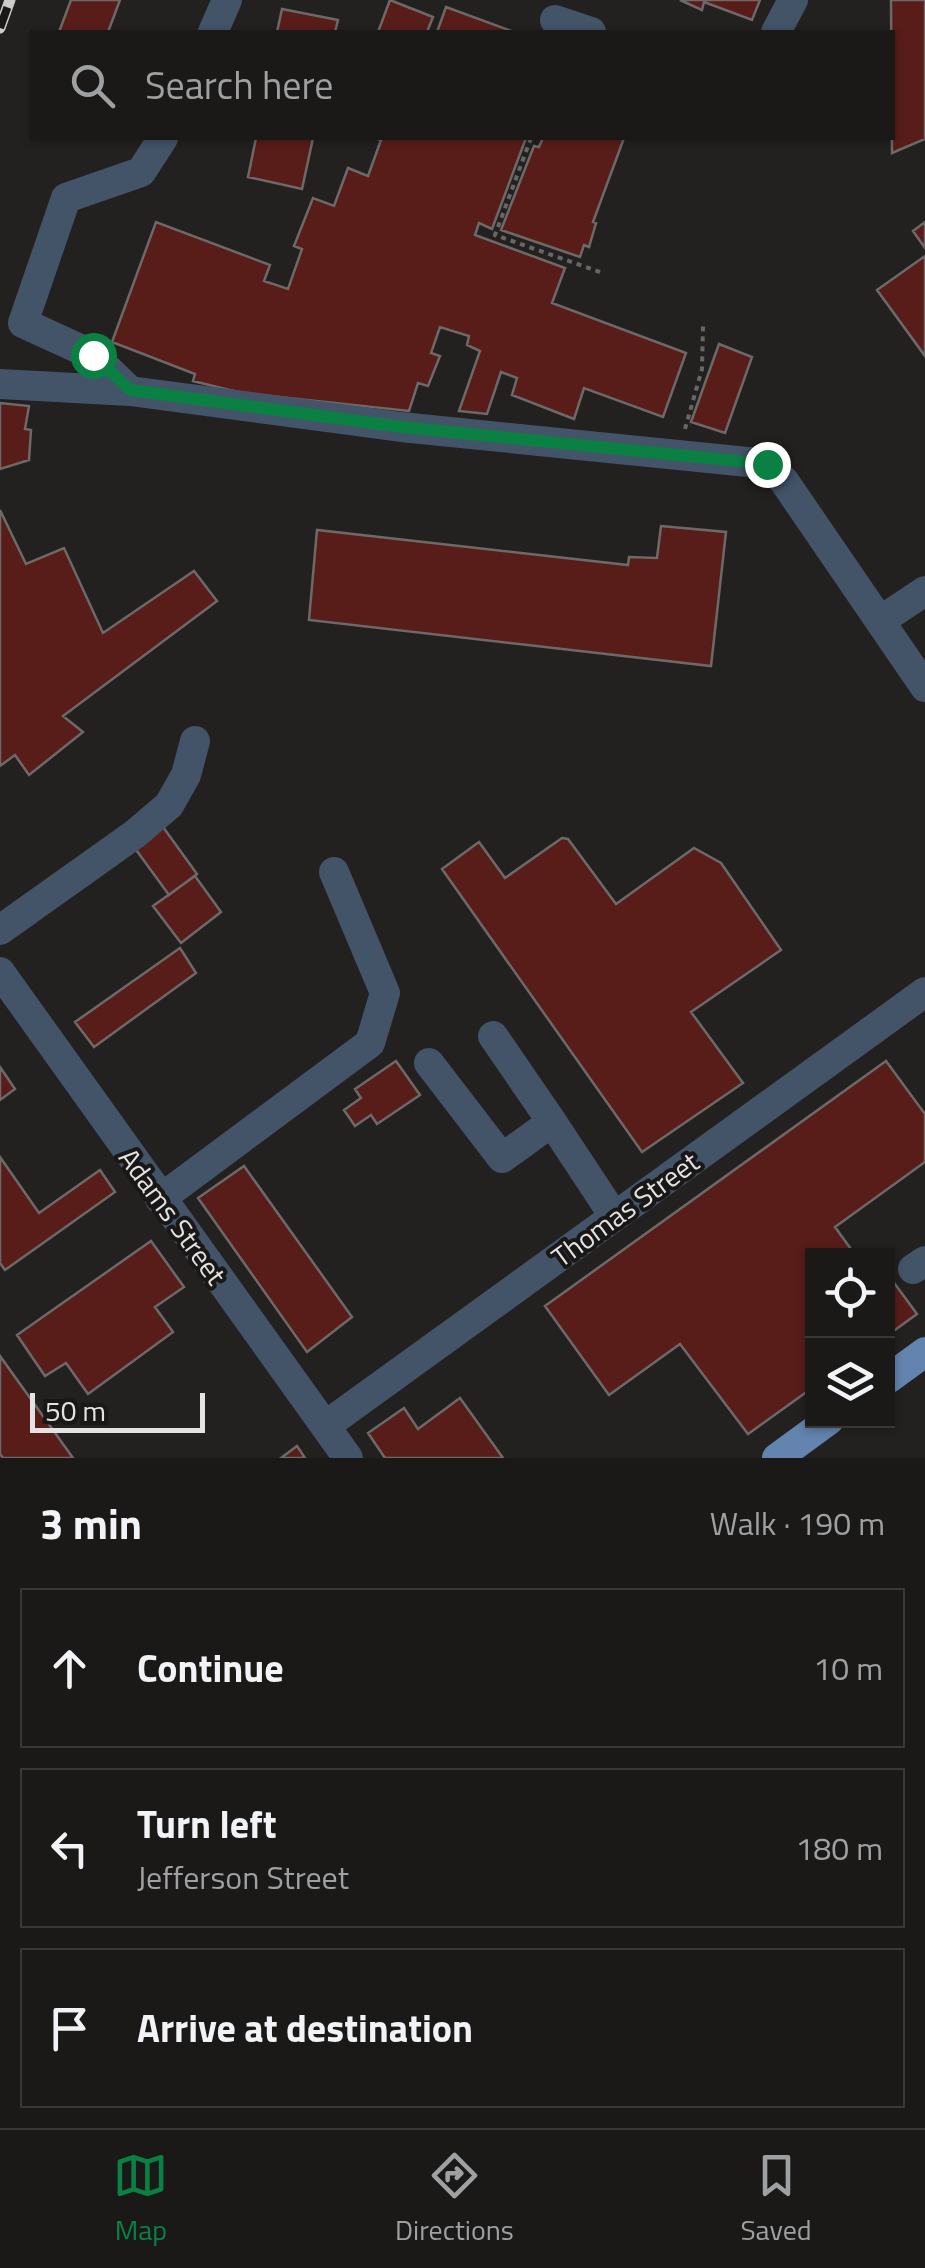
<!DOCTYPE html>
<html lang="en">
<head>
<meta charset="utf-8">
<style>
  :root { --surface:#1a1918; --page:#272625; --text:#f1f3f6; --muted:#9fa0a2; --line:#383837; --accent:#0b8043 }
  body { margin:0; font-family:"Titillium Web",sans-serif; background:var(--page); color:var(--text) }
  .controls { position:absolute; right:30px; bottom:30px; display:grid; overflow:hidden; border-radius:0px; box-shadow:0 2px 8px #0004 }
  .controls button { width:90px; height:90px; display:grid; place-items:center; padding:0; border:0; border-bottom:2px solid var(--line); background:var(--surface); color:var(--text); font:50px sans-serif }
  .scale { position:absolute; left:30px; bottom:25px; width:175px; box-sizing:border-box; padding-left:10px; border:5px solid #e4e2e2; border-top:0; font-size:28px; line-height:35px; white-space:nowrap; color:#e4e2e2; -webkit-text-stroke:8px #1a1717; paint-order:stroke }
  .stop { position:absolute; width:30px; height:30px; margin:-22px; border:8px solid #0b8043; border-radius:50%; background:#fff }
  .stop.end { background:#0b8043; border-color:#fff; box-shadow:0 2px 10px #0008 }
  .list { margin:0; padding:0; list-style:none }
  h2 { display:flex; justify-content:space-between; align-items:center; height:130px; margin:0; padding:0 40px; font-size:42px }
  h2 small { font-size:32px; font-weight:400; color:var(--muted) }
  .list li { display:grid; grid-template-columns:65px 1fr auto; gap:30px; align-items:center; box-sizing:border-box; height:160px; margin:0 20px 20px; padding:0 20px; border:2px solid var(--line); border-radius:0px }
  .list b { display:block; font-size:38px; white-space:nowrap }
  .list p { margin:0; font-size:32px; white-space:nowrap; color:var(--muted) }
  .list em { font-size:32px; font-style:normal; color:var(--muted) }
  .icon { flex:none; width:55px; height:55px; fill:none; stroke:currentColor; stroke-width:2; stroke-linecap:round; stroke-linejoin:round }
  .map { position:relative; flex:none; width:925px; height:1458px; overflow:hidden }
  .search { position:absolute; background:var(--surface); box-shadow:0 2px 8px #0004; left:30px; right:30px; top:30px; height:110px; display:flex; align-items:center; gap:25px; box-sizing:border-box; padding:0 35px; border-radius:0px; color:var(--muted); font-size:38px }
  .sheet { height:670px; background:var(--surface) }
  nav { display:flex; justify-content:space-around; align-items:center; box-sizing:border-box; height:140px; border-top:2px solid var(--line); background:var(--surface); font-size:28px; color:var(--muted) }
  nav a { display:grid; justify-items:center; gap:5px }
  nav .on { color:var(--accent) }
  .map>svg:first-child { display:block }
  .building { fill:#581c19; stroke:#6c6968; stroke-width:2.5 }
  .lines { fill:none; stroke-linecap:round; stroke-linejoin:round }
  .path { stroke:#696766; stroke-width:4; stroke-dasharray:5 5; stroke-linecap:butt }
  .minor { stroke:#435368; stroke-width:30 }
  .major { stroke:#6384af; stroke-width:30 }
  .rail-casing { stroke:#cecccb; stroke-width:11 }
  .rail { stroke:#1a1717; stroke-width:8; stroke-dasharray:22; stroke-linecap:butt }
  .route { stroke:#0b8043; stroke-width:12 }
  .labels { text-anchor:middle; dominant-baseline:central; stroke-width:8; stroke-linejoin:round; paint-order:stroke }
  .street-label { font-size:28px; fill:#e4e2e2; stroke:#1a1717 }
</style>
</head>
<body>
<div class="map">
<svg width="925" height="1458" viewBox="0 0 925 1458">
  <rect width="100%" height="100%" fill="#232120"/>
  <path class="building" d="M 71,0 L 120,0 L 108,32 L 59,32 Z
    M 390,0 L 433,17 L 427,32 L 378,32 Z
    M 680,0 L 760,0 L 752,20 L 704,2 L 702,10 Z
    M 891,0 L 925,0 L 925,139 L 892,153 Z
    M 446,7 L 514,32 L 437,32 Z
    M 282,9 L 338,20 L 335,32 L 277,32 Z
    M 256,138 L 313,138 L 302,189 L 248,177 Z
    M 374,138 L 526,138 L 492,229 L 479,223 L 475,235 L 565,268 L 552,303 L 686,353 L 663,417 L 584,388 L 574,419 L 512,395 L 517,378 L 501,372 L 487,414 L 459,411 L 480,351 L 467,345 L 469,336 L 440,327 L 431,353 L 440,356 L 428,386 L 418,383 L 409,411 L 242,393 L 193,381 L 195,374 L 112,342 L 156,222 L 270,265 L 264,281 L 288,289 L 302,249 L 294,246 L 313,198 L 334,206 L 348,168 L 368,176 L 381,140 Z
    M 543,138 L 624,138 L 593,222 L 596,223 L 589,247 L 584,245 L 580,257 L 501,230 L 534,146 L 539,147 Z
    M 925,222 L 925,248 L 913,231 Z
    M 925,256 L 925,356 L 877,290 Z
    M 719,344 L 752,357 L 725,433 L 691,422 Z
    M 0,403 L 29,406 L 25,429 L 31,430 L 29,460 L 0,469 Z
    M 0,510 L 26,564 L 64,548 L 103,633 L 194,571 L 217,601 L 63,716 L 83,732 L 29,775 L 15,755 L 0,766 Z
    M 661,526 L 726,532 L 711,666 L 309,620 L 317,530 L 628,565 L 629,557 L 657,558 Z
    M 163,827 L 197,874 L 169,895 L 134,847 Z
    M 562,838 L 568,839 L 616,904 L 694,848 L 721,863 L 781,950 L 691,1012 L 743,1083 L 642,1152 L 442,869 L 479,842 L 505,878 Z
    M 195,876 L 221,912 L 181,943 L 153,906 Z
    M 180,948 L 196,973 L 94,1047 L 75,1022 Z
    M 396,1061 L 420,1095 L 377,1124 L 371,1115 L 355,1126 L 344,1110 L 361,1098 L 355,1089 Z
    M 886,1061 L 925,1114 L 925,1162 L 835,1227 L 856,1256 L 812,1256 L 812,1388 L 748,1434 L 680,1344 L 609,1395 L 545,1306 Z
    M 0,1067 L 15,1089 L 0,1100 Z
    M 0,1157 L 39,1213 L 100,1170 L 115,1192 L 5,1270 L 0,1263 Z
    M 244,1166 L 352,1317 L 307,1352 L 198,1198 Z
    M 151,1241 L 184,1287 L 155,1307 L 173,1332 L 88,1394 L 66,1363 L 45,1376 L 17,1335 Z
    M 892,1280 L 917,1314 L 888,1335 L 888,1283 Z
    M 0,1356 L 73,1458 L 3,1458 L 0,1454 Z
    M 460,1398 L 503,1458 L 385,1458 L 368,1433 L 404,1408 L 418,1429 Z
    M 297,1446 L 305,1458 L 281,1458 Z"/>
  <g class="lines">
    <path class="path" d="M 531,138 L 495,235 L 600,272
      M 685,429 L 702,369 L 703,326"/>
    <path class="minor" d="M 555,20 L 591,32
      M 213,32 L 227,0
      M 776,32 L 793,0
      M 0,384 L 130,391 L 401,427 L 767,464 L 784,481 L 925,687
      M 130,391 L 93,355 L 23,323 L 66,198 L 141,172 L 163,138
      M 880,621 L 925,591
      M 0,930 L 135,834 L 169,805 L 186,775 L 195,741
      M 0,972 L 348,1458
      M 493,1036 L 552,1122
      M 429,1063 L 502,1158 L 552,1122 L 614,1216
      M 160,1199 L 370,1043 L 385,993 L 334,872
      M 913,1269 L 925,1261
      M 325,1426 L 925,992"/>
    <path class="major" d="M 888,1379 L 925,1352
      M 777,1458 L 829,1420"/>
    <defs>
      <path id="rail" d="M 0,28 L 10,0"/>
    </defs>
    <use href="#rail" class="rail-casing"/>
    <use href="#rail" class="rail"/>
  </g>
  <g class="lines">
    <path class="route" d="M 93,355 L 130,390 L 402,427 L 767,464"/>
  </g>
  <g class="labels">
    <g class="street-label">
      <text transform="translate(625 1209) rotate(-36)">Thomas Street</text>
      <text transform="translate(173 1216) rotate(54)">Adams Street</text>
    </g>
  </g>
</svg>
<div class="controls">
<button><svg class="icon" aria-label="locate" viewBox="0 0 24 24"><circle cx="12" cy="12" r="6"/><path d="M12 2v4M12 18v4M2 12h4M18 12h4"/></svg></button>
<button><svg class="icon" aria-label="layers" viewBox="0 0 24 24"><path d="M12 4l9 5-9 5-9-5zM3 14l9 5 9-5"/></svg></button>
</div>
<div class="scale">50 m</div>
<div class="stop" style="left:93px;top:355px"></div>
<div class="stop end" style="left:767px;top:464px"></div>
<div class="search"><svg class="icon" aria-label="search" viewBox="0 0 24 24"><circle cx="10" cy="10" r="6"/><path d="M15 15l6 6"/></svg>Search here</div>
</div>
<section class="sheet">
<h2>3 min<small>Walk · 190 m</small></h2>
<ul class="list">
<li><svg class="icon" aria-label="ahead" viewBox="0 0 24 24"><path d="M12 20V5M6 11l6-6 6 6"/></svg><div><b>Continue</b></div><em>10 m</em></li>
<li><svg class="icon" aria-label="left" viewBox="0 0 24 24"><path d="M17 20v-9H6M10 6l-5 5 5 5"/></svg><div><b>Turn left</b><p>Jefferson Street</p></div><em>180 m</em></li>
<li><svg class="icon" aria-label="arrive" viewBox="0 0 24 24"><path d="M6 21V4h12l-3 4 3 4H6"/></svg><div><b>Arrive at destination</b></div></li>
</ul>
</section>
<nav>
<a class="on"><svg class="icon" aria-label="map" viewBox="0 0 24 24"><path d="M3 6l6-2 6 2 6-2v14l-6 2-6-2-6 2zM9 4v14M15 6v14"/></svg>Map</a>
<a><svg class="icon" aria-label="directions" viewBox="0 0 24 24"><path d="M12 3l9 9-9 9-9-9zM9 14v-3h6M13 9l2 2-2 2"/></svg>Directions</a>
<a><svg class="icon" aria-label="saved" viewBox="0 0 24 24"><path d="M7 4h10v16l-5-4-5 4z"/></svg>Saved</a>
</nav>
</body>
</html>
